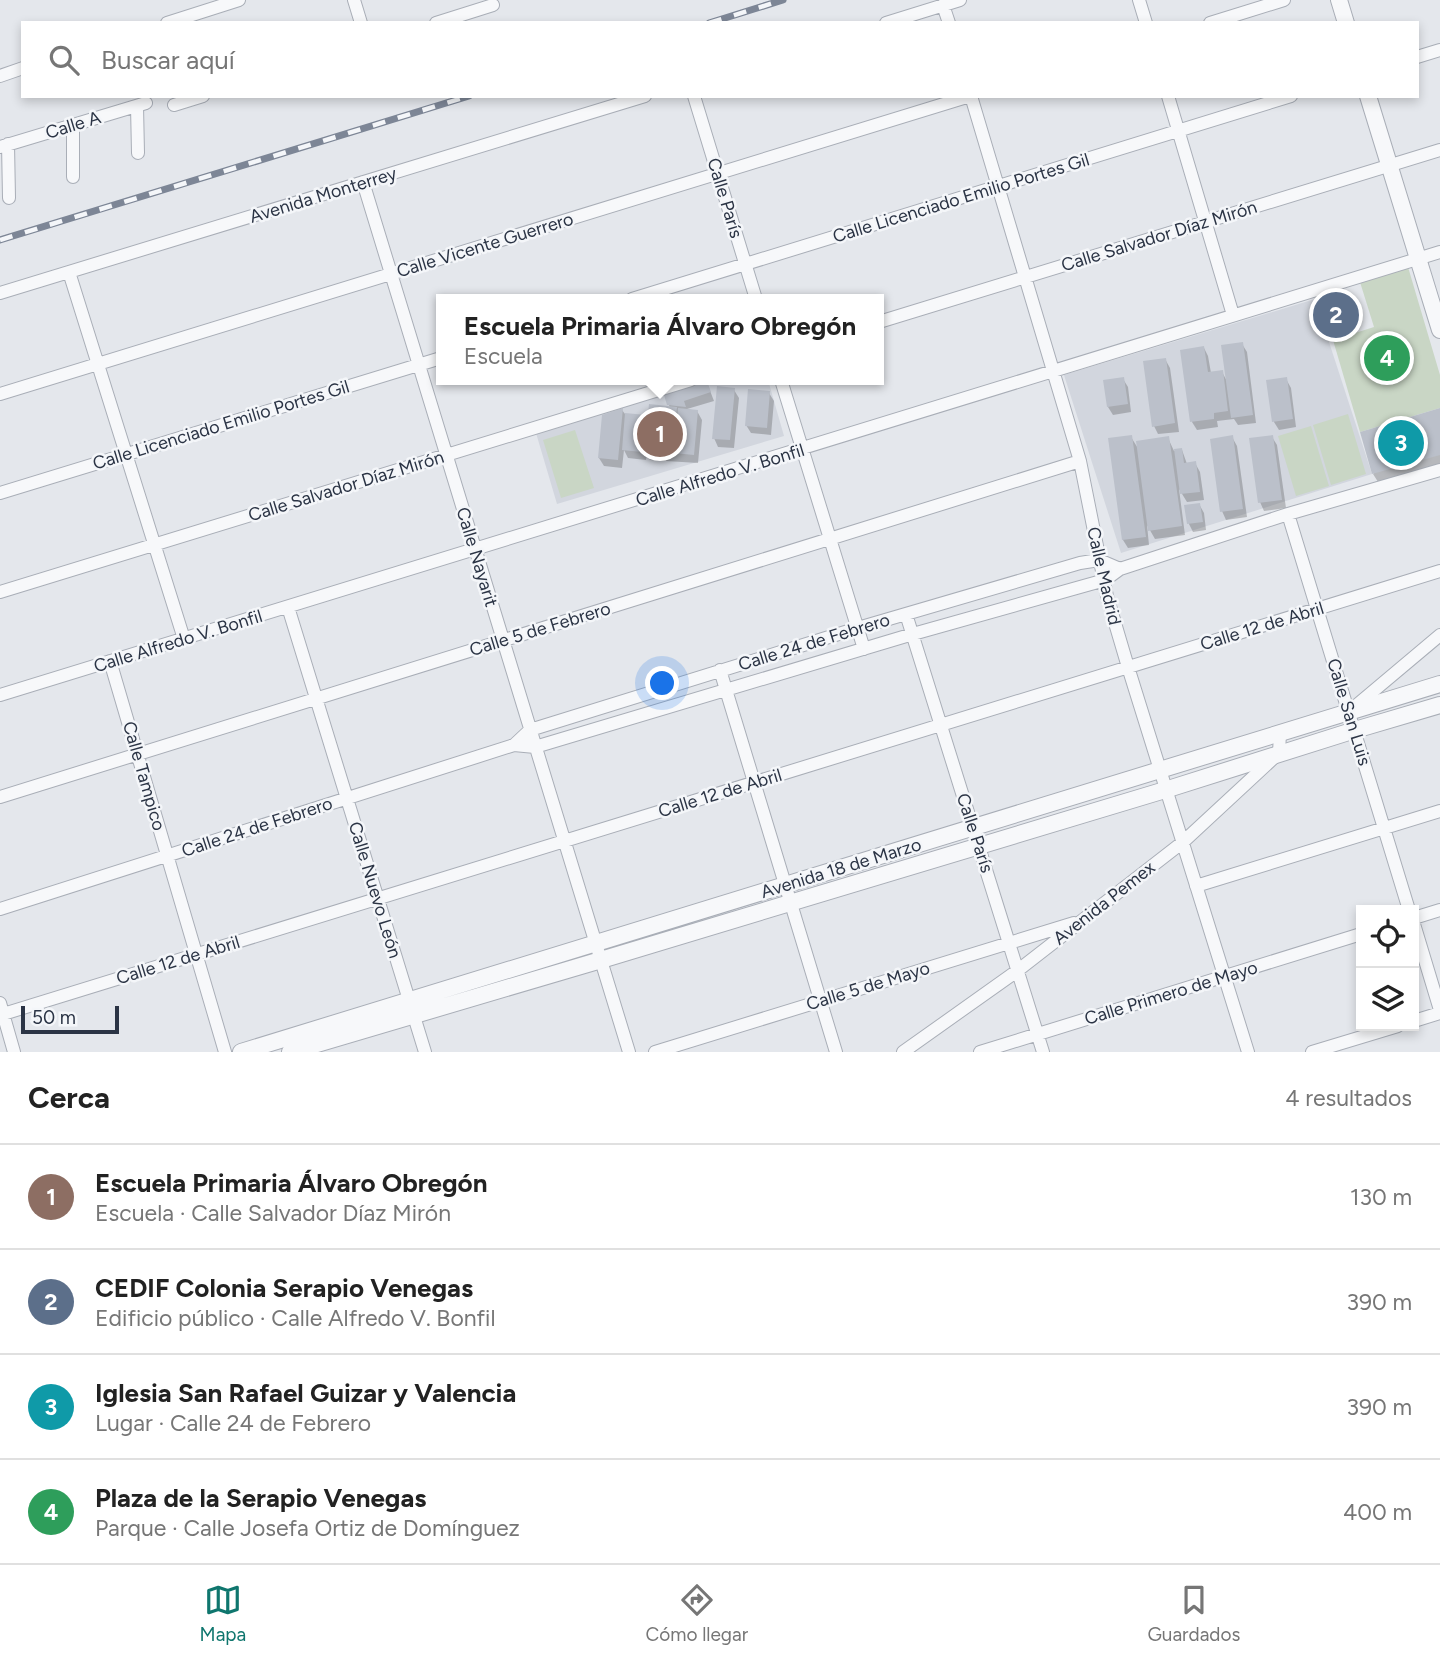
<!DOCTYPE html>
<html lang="es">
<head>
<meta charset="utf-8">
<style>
  :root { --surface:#fff; --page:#f2f2f2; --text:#222; --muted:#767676; --line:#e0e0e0; --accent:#0f766e }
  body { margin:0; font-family:Figtree,sans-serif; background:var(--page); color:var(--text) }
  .controls { position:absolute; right:21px; bottom:21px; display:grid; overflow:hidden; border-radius:0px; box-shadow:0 4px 10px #0003 }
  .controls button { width:63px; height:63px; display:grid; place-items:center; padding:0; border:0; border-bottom:2px solid var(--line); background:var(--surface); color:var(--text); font:35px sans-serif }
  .scale { position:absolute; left:21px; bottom:18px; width:98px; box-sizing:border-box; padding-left:7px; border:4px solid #2b3445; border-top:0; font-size:19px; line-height:24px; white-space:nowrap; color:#2b3445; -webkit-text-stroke:5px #f4f6f9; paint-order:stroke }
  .you { position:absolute; left:663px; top:684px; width:24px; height:24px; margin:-18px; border:5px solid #fff; border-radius:50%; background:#1a73e8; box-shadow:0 0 0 10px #1a73e833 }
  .badge { display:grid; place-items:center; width:46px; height:46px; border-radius:50%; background:var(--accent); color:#fff; font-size:23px; font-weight:700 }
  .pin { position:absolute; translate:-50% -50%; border:4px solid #fff; box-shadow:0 2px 7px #0006 }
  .popup { position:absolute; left:436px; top:294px; width:448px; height:91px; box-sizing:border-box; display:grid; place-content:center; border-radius:0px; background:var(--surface); filter:drop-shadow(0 2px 5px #0005); font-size:23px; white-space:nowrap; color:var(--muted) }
  .popup b { font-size:26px; color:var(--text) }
  .popup::after { content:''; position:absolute; left:50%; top:100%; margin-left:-14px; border:14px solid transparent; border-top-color:var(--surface) }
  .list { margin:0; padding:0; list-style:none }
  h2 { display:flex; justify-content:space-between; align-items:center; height:91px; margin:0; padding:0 28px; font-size:30px }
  h2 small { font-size:23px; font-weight:400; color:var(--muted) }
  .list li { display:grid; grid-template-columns:46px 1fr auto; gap:21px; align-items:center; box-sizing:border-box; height:105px; padding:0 28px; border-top:2px solid var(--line) }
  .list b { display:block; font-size:26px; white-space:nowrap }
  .list p { margin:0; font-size:23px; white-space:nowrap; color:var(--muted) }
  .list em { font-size:23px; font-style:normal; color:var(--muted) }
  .icon { flex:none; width:38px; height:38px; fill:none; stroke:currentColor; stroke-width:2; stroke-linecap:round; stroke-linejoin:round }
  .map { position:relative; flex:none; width:1440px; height:1052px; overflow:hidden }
  .search { position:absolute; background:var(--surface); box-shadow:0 4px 10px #0003; left:21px; right:21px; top:21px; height:77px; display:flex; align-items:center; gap:18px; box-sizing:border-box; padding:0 24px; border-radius:0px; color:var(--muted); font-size:26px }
  .sheet { height:511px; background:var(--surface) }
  nav { display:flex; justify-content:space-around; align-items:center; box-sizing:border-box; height:98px; border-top:2px solid var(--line); background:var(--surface); font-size:19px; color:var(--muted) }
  nav a { display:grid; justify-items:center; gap:4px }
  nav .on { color:var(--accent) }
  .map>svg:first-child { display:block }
  .built { fill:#d2d6de }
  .green { fill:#c9d6c5 }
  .shadow { fill:#0003 }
  .building { fill:#bbc0ca }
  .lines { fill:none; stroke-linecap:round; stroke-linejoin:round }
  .minor-casing { stroke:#a9aeb7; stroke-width:14 }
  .tertiary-casing { stroke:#a9aeb7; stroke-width:18 }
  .minor { stroke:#f7f8fa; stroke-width:12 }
  .tertiary { stroke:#f7f8fa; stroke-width:16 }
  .rail-casing { stroke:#7d8696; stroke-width:7 }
  .rail { stroke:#f4f6f9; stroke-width:4.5; stroke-dasharray:13; stroke-linecap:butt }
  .labels { text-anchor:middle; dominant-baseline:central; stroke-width:5; stroke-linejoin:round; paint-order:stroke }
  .street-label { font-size:18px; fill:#2b3445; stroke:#f4f6f9 }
</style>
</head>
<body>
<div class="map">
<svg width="1440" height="1052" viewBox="0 0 1440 1052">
  <rect width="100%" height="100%" fill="#e4e7ec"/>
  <path class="built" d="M 1315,299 L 1372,474 L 1121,553 L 1064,375 Z
    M 711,380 L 768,380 L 784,436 L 557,504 L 536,433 Z"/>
  <path class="green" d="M 1408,267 L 1440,375 L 1440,408 L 1360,432 L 1333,340 L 1374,327 L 1360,282 Z
    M 1348,414 L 1366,474 L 1331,485 L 1313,425 Z
    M 1311,426 L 1329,486 L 1296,496 L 1278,436 Z
    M 575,430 L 594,488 L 561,498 L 543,440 Z"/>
  <path class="shadow" d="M 1337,298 L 1342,308 L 1349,311 L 1352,320 L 1346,322 L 1350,334 L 1335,339 L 1323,303 Z
    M 1242,344 L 1247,352 L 1256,423 L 1238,425 L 1234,419 L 1217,421 L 1218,427 L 1197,430 L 1192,422 L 1204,348 L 1208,356 L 1211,373 L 1222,372 L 1228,383 Z
    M 1165,359 L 1170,368 L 1179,432 L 1158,434 L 1154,426 Z
    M 1123,379 L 1128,387 L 1131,412 L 1113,415 L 1108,407 Z
    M 1286,379 L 1291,388 L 1296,427 L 1279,430 L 1274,422 L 1268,382 Z
    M 707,383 L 714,401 L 687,409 L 697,411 L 702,420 L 698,463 L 650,460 L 647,454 L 646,460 L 628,458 L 624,450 L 622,468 L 604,466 L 599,458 L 622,410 L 625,414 L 645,416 L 648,423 L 670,408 L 666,396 Z
    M 734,390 L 739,398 L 734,448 L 718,447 L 714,438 Z
    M 769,393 L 774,401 L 771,435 L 751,433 L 746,425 Z
    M 1440,410 L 1440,468 L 1380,485 L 1373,474 Z
    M 1131,437 L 1139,450 L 1168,438 L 1174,451 L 1182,450 L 1187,464 L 1195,463 L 1200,472 L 1204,500 L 1187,502 L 1179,489 L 1185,535 L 1155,539 L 1147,525 L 1149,545 L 1128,548 L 1123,540 Z
    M 1232,437 L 1237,446 L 1247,517 L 1226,520 L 1222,511 Z
    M 1272,437 L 1277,445 L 1286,508 L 1264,511 L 1260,502 Z
    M 1199,504 L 1204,513 L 1206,530 L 1193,532 L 1189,524 L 1186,506 Z"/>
  <path class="building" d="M 1338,296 L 1341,306 L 1347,304 L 1351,315 L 1345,316 L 1348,329 L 1331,334 L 1320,302 Z
    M 1243,342 L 1253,415 L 1231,418 L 1221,345 Z
    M 1204,346 L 1208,372 L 1223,370 L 1228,411 L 1214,413 L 1214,419 L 1190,422 L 1180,350 Z
    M 1166,358 L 1175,423 L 1152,427 L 1143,361 Z
    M 1124,377 L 1128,404 L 1107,407 L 1103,380 Z
    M 1287,377 L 1293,419 L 1272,422 L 1266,380 Z
    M 707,381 L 711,392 L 684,401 L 686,407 L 667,405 L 664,395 Z
    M 717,386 L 735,388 L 730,440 L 712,439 Z
    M 748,389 L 770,391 L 767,428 L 745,426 Z
    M 649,404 L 677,407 L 672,455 L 644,452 Z
    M 623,408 L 618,460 L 598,458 L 602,415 Z
    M 678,408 L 698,410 L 694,455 L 674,453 Z
    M 1440,408 L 1440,455 L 1372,474 L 1360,432 Z
    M 625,413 L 646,415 L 642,452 L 622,450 Z
    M 1132,435 L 1146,537 L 1122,540 L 1108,438 Z
    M 1233,435 L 1243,509 L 1220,512 L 1210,439 Z
    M 1273,435 L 1282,500 L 1258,503 L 1249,438 Z
    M 1169,436 L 1182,526 L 1148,531 L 1136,441 Z
    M 1182,448 L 1184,463 L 1196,461 L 1200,492 L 1180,494 L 1174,449 Z
    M 1200,503 L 1203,522 L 1187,524 L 1184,505 Z"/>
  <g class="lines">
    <defs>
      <path id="minor" d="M 354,0 L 361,23
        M 1139,0 L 1146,23
        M 943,5 L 949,23
        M 167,23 L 239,0
        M 436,23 L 493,5
        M 886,23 L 960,0
        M 1210,23 L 1284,0
        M 1417,57 L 1440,50
        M 0,76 L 23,68
        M 694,96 L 756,299
        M 971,96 L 1080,461 L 1107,596 L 1128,667 L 1248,1052
        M 1168,96 L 1233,315
        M 174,105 L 203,96
        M 137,106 L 138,153
        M 8,144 L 9,198
        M 0,147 L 146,103
        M 73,177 L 73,125
        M 363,182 L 629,1052
        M 69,272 L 184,639
        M 0,293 L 645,96
        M 632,299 L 1291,96
        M 879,322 L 1440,150
        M 781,380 L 864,649
        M 0,394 L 970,96
        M 0,493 L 441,358
        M 1288,514 L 1409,910
        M 0,592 L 691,380
        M 288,607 L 425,1052
        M 906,614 L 1043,1052
        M 110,661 L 225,1052
        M 720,670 L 836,1052
        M 0,695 L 1440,252
        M 1352,709 L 1440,635
        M 514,745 L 535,747 L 913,634 L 1105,580 L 1120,569 L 1288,514 L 1440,470
        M 0,797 L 1080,461
        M 1196,886 L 1440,811
        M 0,909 L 514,745 L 530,730 L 858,628 L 1080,563 L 1099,560 L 1120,569
        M 1414,918 L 1440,910
        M 1414,924 L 1440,1010
        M 0,1003 L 14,1052
        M 0,1015 L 1440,571
        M 1414,1021 L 1440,1013
        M 655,1052 L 1074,923
        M 903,1052 L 1017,971 L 1183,842 L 1279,753 L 1280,733
        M 980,1052 L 1361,934
        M 1312,1052 L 1398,1026"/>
      <path id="tertiary" d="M 1339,0 L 1346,23
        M 1368,96 L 1440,330
        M 241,1052 L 1440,684
        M 290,1052 L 601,960 L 1165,790 L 1355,730 L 1440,705"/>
    </defs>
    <use href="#minor" class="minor-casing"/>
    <use href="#tertiary" class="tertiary-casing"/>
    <use href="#minor" class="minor"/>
    <use href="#tertiary" class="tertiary"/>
    <defs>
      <path id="rail" d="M 709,23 L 783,0
        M 0,240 L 469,96"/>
    </defs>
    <use href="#rail" class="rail-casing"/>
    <use href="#rail" class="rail"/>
  </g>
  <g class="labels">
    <g class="street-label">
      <text transform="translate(73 125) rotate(-17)">Calle A</text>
      <text transform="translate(323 195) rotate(-17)">Avenida Monterrey</text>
      <text transform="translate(725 198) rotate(73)">Calle París</text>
      <text transform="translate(961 198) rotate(-17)">Calle Licenciado Emilio Portes Gil</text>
      <text transform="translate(1159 236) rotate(-17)">Calle Salvador Díaz Mirón</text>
      <text transform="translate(485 245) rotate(-17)">Calle Vicente Guerrero</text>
      <text transform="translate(221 425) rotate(-17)">Calle Licenciado Emilio Portes Gil</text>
      <text transform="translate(720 475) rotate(-17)">Calle Alfredo V. Bonfil</text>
      <text transform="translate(346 486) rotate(-17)">Calle Salvador Díaz Mirón</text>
      <text transform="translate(477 557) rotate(73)">Calle Nayarit</text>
      <text transform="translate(1104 576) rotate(77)">Calle Madrid</text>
      <text transform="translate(1262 626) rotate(-17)">Calle 12 de Abril</text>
      <text transform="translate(540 629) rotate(-17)">Calle 5 de Febrero</text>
      <text transform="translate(178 641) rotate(-17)">Calle Alfredo V. Bonfil</text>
      <text transform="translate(814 642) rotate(-17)">Calle 24 de Febrero</text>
      <text transform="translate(1349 712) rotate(73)">Calle San Luis</text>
      <text transform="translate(144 776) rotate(74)">Calle Tampico</text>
      <text transform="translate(720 793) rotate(-17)">Calle 12 de Abril</text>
      <text transform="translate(257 827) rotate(-18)">Calle 24 de Febrero</text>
      <text transform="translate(975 833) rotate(72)">Calle París</text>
      <text transform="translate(841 868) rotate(-17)">Avenida 18 de Marzo</text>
      <text transform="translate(375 890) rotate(73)">Calle Nuevo León</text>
      <text transform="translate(1104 903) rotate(-38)">Avenida Pemex</text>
      <text transform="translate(178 960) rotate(-17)">Calle 12 de Abril</text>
      <text transform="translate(868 986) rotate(-17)">Calle 5 de Mayo</text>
      <text transform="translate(1171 993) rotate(-17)">Calle Primero de Mayo</text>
    </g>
  </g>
</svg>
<div class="controls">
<button><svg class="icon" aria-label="locate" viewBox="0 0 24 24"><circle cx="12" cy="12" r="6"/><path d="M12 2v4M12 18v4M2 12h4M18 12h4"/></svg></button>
<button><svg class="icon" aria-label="layers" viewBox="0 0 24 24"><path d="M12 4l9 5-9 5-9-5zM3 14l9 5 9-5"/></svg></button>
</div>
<div class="scale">50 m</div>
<div class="you"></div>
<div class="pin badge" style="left:660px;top:434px;background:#8d6e63">1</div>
<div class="popup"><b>Escuela Primaria Álvaro Obregón</b>Escuela</div>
<div class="pin badge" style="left:1336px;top:315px;background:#5c6f8a">2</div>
<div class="pin badge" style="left:1401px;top:443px;background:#0f9aa8">3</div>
<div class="pin badge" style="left:1387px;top:358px;background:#2e9e5b">4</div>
<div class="search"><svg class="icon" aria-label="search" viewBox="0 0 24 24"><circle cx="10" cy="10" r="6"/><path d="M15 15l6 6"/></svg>Buscar aquí</div>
</div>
<section class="sheet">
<h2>Cerca<small>4 resultados</small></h2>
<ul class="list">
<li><span class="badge" style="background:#8d6e63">1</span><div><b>Escuela Primaria Álvaro Obregón</b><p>Escuela · Calle Salvador Díaz Mirón</p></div><em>130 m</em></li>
<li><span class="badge" style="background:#5c6f8a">2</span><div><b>CEDIF Colonia Serapio Venegas</b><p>Edificio público · Calle Alfredo V. Bonfil</p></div><em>390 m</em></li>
<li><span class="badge" style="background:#0f9aa8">3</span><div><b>Iglesia San Rafael Guizar y Valencia</b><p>Lugar · Calle 24 de Febrero</p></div><em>390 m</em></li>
<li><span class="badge" style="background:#2e9e5b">4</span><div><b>Plaza de la Serapio Venegas</b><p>Parque · Calle Josefa Ortiz de Domínguez</p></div><em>400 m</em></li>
</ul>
</section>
<nav>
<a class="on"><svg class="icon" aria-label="map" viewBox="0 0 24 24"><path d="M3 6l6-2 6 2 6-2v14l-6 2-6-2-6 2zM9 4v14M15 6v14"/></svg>Mapa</a>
<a><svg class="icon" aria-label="directions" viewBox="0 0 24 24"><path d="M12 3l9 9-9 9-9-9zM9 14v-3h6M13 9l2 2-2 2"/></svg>Cómo llegar</a>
<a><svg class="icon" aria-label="saved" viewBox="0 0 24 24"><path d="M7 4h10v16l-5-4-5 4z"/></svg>Guardados</a>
</nav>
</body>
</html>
